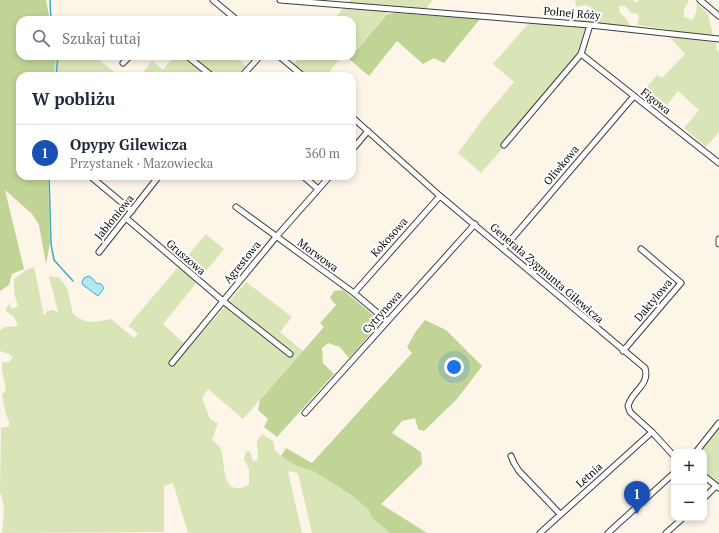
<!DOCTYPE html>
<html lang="pl">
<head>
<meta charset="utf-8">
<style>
  :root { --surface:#fff; --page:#f6f6f7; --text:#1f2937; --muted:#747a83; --line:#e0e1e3; --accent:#db2777 }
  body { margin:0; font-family:"PT Serif",serif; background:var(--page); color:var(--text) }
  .controls { position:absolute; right:12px; bottom:12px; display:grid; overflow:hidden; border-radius:8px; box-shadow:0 2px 6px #0003 }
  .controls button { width:36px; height:36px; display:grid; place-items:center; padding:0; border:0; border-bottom:1px solid var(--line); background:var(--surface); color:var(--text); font:20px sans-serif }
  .you { position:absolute; left:454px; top:367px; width:14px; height:14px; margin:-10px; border:3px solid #fff; border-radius:50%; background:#1a73e8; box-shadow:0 0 0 6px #1a73e833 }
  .badge { display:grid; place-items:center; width:26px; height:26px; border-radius:50%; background:var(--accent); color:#fff; font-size:13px; font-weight:700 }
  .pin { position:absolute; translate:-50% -33px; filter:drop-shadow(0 1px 2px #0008) }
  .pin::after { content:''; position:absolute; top:21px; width:14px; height:12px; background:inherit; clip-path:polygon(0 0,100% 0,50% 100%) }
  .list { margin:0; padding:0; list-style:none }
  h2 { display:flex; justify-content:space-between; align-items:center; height:52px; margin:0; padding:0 16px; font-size:17px }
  h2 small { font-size:13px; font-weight:400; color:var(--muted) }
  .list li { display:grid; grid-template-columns:26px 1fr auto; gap:12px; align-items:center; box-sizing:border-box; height:56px; padding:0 16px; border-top:1px solid var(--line) }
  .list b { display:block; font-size:15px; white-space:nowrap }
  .list p { margin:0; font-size:13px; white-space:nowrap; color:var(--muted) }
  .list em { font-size:13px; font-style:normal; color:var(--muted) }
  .icon { flex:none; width:22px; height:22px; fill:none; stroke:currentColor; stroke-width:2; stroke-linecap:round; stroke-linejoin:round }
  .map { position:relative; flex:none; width:719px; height:533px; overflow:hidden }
  .search { position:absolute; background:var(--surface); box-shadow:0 2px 6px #0003; left:16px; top:16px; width:340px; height:44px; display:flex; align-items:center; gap:10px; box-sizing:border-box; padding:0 14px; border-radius:12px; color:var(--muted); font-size:15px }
  .panel { position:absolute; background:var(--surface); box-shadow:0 2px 6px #0003; left:16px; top:72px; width:340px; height:108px; border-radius:12px }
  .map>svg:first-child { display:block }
  .green { fill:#d9e5b6 }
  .forest { fill:#c0d496 }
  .water { fill:#b1e8f1; stroke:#3dadc4 }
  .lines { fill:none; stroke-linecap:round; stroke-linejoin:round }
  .stream { stroke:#3dadc4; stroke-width:1.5 }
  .minor-casing { stroke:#3d3d3d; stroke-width:7 }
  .minor { stroke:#fff; stroke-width:5 }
  .labels { text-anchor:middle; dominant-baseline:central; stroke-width:4; stroke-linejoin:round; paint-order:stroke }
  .street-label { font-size:11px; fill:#0a0a0a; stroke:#fff }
</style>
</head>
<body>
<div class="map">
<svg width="719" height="533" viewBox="0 0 719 533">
  <rect width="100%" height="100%" fill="#fef5e9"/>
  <path class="green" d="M 351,0 L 433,0 L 425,10 L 392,7 L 352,55 L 352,20 L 333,20 Z
    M 575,0 L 633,0 L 637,3 L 639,0 L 689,0 L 684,9 L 684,17 L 692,20 L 696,13 L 697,3 L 708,14 L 713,36 L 637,25 L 639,19 L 638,14 L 631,13 L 625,6 L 619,6 L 620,13 L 626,18 L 630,26 L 571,21 L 577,13 L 591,10 L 591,7 L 585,5 L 576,7 Z
    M 529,23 L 586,27 L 591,31 L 586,53 L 481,173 L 458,153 L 482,120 L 514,82 L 493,64 Z
    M 669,36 L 717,43 L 716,49 L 719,52 L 719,132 L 706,147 L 684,128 L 699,110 L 678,91 L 663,110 L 641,94 L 657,75 L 662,78 L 685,54 Z
    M 56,56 L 94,56 L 119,76 L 61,76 L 55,70 Z
    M 174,56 L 234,56 L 251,70 L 246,76 L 140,76 L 152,61 L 163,70 Z
    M 301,56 L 342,56 L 326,76 L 309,76 L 294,64 Z
    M 206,234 L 224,249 L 163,324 L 189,348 L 246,282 L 292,317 L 280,332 L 303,351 L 243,419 L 208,389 L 202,398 L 210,419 L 218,423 L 212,440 C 214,442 217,444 219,446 C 228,458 217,500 249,485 L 249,469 L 244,459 L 246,451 L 250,451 L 253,461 L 258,460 L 257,441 L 262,434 L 273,441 L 275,450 L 281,456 L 297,466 L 315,472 L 351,495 L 368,509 L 372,518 L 390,533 L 312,533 L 298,473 L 288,471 L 302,533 L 188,533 L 173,483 L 164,486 L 164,532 L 2,533 C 3,522 6,502 0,493 L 1,428 L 9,426 L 9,421 L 6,415 L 2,395 L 6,390 C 5,380 1,372 2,362 L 9,362 L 13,358 L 9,354 L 0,351 L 0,330 L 5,327 L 18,326 L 14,317 L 5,310 L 9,304 L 12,309 L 18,306 L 14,293 L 14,279 L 26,270 L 34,267 L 44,316 L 47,311 L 52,310 L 58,312 L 49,276 L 60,278 L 67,288 L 73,314 C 87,325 94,322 111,319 L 134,338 L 138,333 L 128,326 Z
    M 719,428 L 719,486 L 704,473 L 704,452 L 700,452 Z"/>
  <path class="forest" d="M 0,0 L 46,0 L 50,20 L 20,20 L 20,56 L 56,56 L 54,76 L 20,76 L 20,176 L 48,176 L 50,243 L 46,264 L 39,225 L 32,214 L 5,190 L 24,269 L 12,274 L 9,285 L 0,291 Z
    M 395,13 L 480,19 L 444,63 L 434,58 L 423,64 L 397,41 L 369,76 L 349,59 L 387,14 Z
    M 343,290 L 381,322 L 349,358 L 340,347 L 328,343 L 322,348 L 323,363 L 334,374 L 277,437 L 264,427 L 268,419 L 258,410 L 260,400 L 324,327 L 320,323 L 336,305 L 330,298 L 334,291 Z
    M 425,320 L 446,330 L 482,366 L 457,399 L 424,431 L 418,429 L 415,418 L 402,421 L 392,433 L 421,452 L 422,464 L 381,504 L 427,533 L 390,533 L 372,518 L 368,509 L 351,495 L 315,472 L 297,466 L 281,456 L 286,448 L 312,463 L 412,353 L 407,347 L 416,331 Z"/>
  <path class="water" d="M 89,276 L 93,279 L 96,283 L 101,284 L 104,288 L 98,296 L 83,285 L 82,282 L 84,278 Z"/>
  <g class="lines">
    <path class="stream" d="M 50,0 L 51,20
      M 56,76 L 58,56
      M 49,176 L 51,244 L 54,260 L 73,281"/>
    <defs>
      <path id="minor" d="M 213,0 L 237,20
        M 280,0 L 590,25 L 719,39
        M 700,0 L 719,16
        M 581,54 L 719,163
        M 187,56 L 212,76
        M 279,56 L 303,76
        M 123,63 L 130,56
        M 242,76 L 260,56
        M 352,117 L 440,196 L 645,368 C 650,386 632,390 628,406 L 630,412 L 652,432 L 674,456
        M 504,145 L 581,54 L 590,25
        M 352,150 L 368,131
        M 90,176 L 132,211
        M 303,176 L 318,189
        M 236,207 L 354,293 L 387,321
        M 126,218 L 223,301 L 290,354
        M 719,244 L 719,239
        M 504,248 L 634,96
        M 99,252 L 159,176
        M 354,293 L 440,196
        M 623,351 L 681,283 L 641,249
        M 172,363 L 276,237 L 330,176
        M 305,413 L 475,224
        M 696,452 L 719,423
        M 511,456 L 514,463 L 519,471 L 560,514
        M 704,476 L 719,488
        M 704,498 L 716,486
        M 540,533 L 652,432
        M 608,533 L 674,473
        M 666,533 L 683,518"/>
    </defs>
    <use href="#minor" class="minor-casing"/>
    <use href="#minor" class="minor"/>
  </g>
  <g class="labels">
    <g class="street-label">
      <text transform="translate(572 13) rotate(5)">Polnej Róży</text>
      <text transform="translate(656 101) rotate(38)">Figowa</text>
      <text transform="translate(561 165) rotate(-50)">Oliwkowa</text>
      <text transform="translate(114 217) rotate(-51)">Jabłoniowa</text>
      <text transform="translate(389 237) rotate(-48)">Kokosowa</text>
      <text transform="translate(318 255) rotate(36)">Morwowa</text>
      <text transform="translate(186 257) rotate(41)">Gruszowa</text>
      <text transform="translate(242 262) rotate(-51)">Agrestowa</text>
      <text transform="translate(547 273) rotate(41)">Generała Zygmunta Gilewicza</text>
      <text transform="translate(653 300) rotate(-50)">Daktylowa</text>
      <text transform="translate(382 312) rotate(-48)">Cytrynowa</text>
      <text transform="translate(589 475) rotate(-42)">Letnia</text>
    </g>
  </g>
</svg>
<div class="controls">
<button>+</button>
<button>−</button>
</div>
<div class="you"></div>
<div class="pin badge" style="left:637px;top:514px;background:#1a4fb4">1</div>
<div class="search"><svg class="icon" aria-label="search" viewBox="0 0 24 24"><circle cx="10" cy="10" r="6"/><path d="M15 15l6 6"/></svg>Szukaj tutaj</div>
<section class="panel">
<h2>W pobliżu<small></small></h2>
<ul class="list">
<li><span class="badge" style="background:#1a4fb4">1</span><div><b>Opypy Gilewicza</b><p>Przystanek · Mazowiecka</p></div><em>360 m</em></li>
</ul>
</section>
</div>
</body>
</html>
